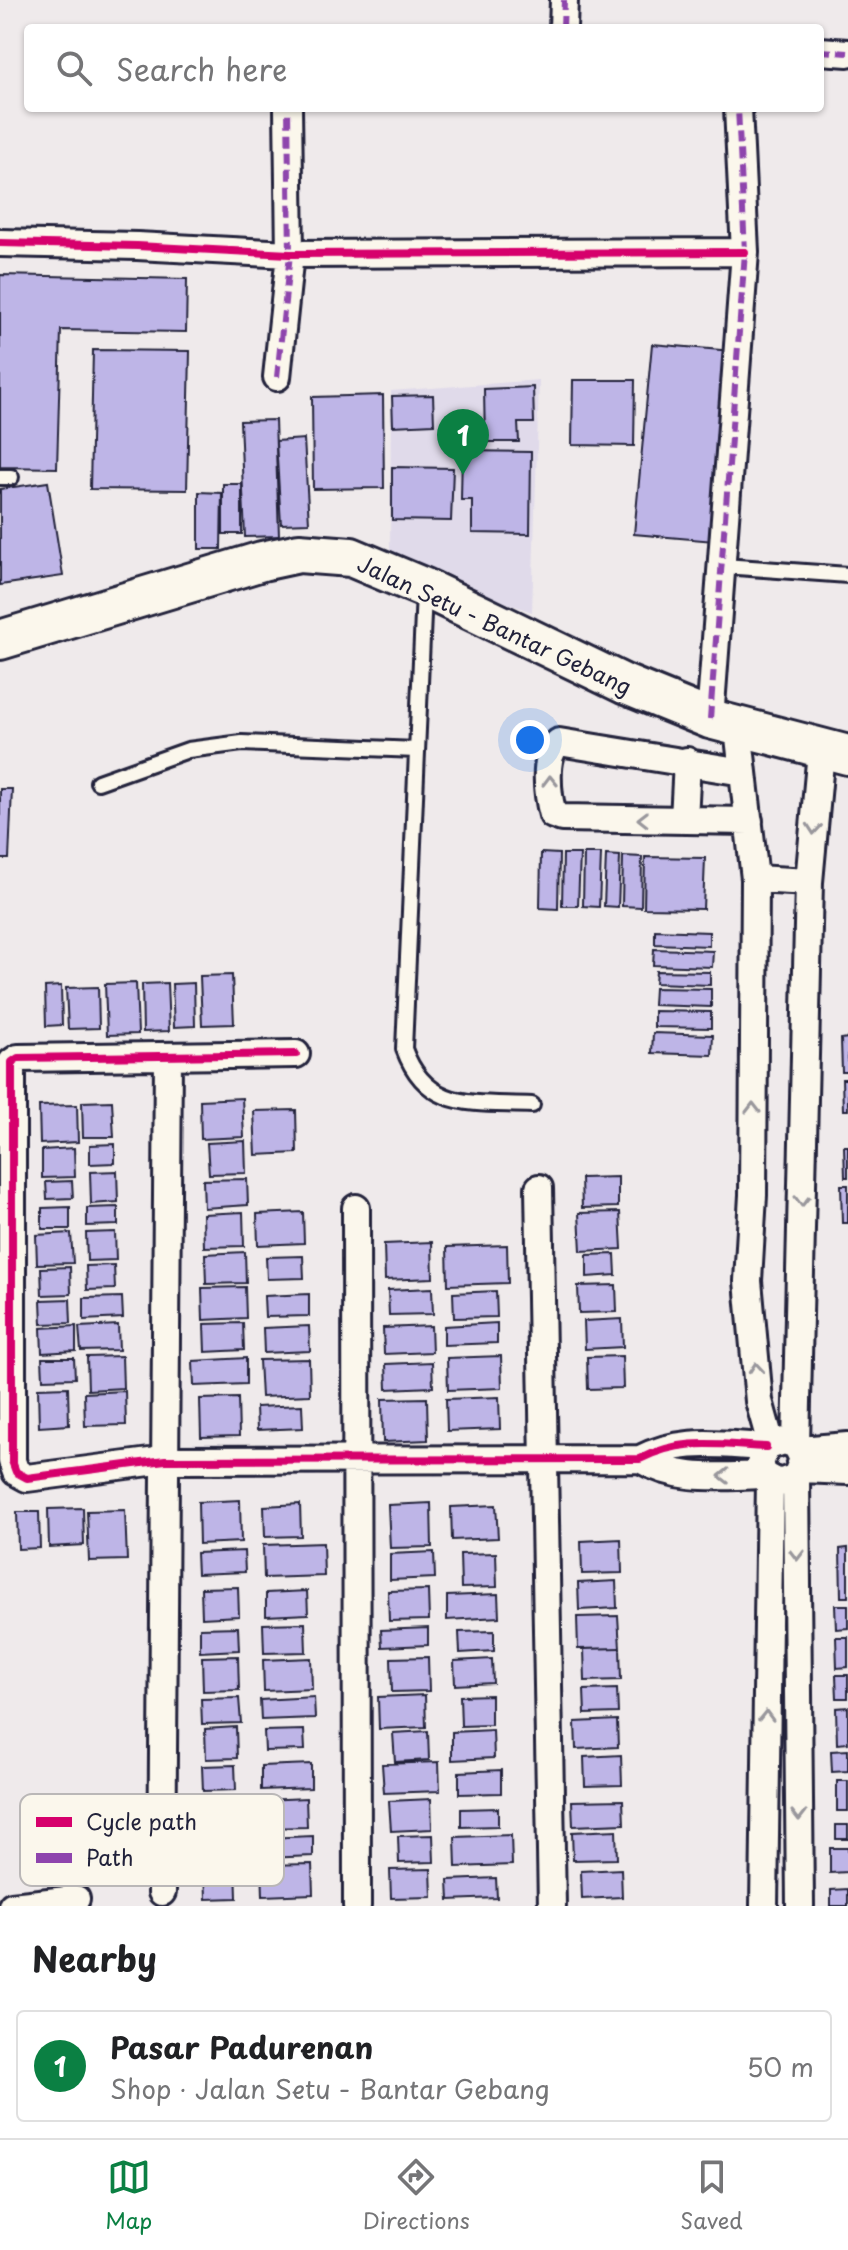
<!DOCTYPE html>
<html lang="en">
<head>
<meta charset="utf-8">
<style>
  :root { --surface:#fff; --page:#f6f6f6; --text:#202124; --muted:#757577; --line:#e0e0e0; --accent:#0b8043 }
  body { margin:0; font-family:"Playpen Sans",sans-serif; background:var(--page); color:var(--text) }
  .you { position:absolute; left:530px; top:740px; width:28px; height:28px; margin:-20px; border:6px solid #fff; border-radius:50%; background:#1a73e8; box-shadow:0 0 0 12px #1a73e833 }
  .badge { display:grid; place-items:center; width:52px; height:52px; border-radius:50%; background:var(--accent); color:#fff; font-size:26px; font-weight:700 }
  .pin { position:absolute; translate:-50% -66px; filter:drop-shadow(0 2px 4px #0008) }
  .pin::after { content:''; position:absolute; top:42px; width:28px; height:24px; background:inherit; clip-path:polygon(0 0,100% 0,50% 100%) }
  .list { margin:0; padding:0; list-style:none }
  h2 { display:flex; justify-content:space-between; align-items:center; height:104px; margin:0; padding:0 32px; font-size:34px }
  h2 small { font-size:26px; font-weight:400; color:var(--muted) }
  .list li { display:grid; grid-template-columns:52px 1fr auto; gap:24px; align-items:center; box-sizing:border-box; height:112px; margin:0 16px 16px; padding:0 16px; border:2px solid var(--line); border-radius:8px }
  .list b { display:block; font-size:30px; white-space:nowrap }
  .list p { margin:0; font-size:26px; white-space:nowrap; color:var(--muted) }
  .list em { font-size:26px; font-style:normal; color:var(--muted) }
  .icon { flex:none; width:44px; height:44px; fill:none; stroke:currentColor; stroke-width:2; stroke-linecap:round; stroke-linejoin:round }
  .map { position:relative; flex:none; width:848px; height:1906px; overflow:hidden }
  .search { position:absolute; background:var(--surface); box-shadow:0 2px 6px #0004; left:24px; right:24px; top:24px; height:88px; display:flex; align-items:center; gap:20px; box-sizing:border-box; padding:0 28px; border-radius:8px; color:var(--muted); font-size:30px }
  .sheet { height:232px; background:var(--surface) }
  nav { display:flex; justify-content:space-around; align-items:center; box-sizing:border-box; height:112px; border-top:2px solid var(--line); background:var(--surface); font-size:22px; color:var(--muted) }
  nav a { display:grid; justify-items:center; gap:4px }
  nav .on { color:var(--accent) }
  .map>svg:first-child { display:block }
  .built { fill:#e0daea }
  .building { fill:#beb5e7; stroke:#22223b; stroke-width:2 }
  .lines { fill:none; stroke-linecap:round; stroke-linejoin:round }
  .service-casing { stroke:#22223b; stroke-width:20 }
  .minor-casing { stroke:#22223b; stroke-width:32 }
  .secondary-casing { stroke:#22223b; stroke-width:44 }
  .service { stroke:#fbf7ec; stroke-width:14 }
  .minor { stroke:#fbf7ec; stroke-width:26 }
  .secondary { stroke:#fbf7ec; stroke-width:38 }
  .quiet { stroke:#8e44ad; stroke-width:6; stroke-dasharray:12 6; stroke-linecap:butt }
  .cycleway-casing { stroke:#fbf7ec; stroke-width:13 }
  .cycleway { stroke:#d6006c; stroke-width:8 }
  .oneway { stroke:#99979c }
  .labels { text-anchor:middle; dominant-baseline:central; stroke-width:6; stroke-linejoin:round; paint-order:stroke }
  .street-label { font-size:22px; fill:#22223b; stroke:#fbf7ec }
  .key { fill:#fbf7ec; stroke:#bab7b7; stroke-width:2 }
  .key-label { font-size:22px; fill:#22223b }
</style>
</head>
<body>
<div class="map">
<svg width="848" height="1906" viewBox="0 0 848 1906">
  <rect width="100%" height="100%" fill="#efeaeb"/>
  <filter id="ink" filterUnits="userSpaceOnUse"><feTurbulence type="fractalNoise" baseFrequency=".0125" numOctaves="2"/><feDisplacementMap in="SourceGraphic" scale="16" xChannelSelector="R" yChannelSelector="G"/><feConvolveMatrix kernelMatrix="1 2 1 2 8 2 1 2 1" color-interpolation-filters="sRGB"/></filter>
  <g filter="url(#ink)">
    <path class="built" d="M 539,380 L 532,612 L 390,560 L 391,391 Z"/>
    <path class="building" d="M 0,275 L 187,279 L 186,332 L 61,330 L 57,468 L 0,467 Z
      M 652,344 L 732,351 L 714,541 L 634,534 Z
      M 93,350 L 190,351 L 187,490 L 90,489 Z
      M 573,380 L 635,380 L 634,446 L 572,445 Z
      M 533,387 L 534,423 L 518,423 L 519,442 L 485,442 L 484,389 Z
      M 383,395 L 384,488 L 313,489 L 312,397 Z
      M 433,395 L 434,424 L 393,426 L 392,396 Z
      M 275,420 L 279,536 L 245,537 L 240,421 Z
      M 304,439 L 309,523 L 281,524 L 276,441 Z
      M 462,451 L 531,452 L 530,534 L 472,533 L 472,500 L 461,500 Z
      M 392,467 L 453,468 L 451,521 L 392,520 Z
      M 48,482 L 63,576 L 0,585 L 0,489 Z
      M 223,484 L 242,484 L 242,534 L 223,534 Z
      M 199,492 L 222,493 L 221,549 L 199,549 Z
      M 0,789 L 12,789 L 9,859 L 0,859 Z
      M 541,853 L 559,854 L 558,909 L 540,908 Z
      M 563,854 L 580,854 L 578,906 L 562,906 Z
      M 584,854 L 601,854 L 599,907 L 583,906 Z
      M 606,855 L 620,856 L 618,907 L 604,906 Z
      M 623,856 L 642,857 L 641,907 L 622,906 Z
      M 645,857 L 705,858 L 703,909 L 644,908 Z
      M 655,930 L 709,932 L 709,946 L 655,944 Z
      M 654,949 L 713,951 L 712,967 L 653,965 Z
      M 656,971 L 710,972 L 710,985 L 655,983 Z
      M 232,975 L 234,1024 L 202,1025 L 200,976 Z
      M 136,983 L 138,1034 L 107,1035 L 105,984 Z
      M 167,983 L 169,1031 L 143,1032 L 142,984 Z
      M 194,983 L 195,1026 L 174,1027 L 172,984 Z
      M 61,986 L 62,1025 L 46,1026 L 45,987 Z
      M 98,987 L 99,1028 L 68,1029 L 66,988 Z
      M 654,988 L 711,989 L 711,1007 L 653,1005 Z
      M 654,1011 L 711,1012 L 711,1028 L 654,1027 Z
      M 653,1033 L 713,1035 L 712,1055 L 652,1053 Z
      M 848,1038 L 848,1072 L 842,1072 L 841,1039 Z
      M 842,1079 L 848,1079 L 848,1110 L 843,1110 Z
      M 242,1098 L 244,1137 L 201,1139 L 200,1100 Z
      M 112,1101 L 114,1137 L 83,1137 L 82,1102 Z
      M 77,1105 L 78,1142 L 40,1144 L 39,1106 Z
      M 296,1110 L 297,1153 L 256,1155 L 254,1111 Z
      M 245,1141 L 246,1173 L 209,1174 L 207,1143 Z
      M 115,1144 L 115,1163 L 90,1164 L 90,1145 Z
      M 844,1146 L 848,1146 L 848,1177 L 845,1177 Z
      M 74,1148 L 75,1177 L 42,1178 L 42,1150 Z
      M 117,1171 L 118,1202 L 91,1204 L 90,1172 Z
      M 618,1177 L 618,1207 L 582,1208 L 581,1178 Z
      M 247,1179 L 248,1205 L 204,1208 L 203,1180 Z
      M 72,1181 L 73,1198 L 47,1199 L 46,1182 Z
      M 841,1185 L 848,1185 L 848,1223 L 842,1223 Z
      M 70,1207 L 70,1229 L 42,1229 L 42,1208 Z
      M 118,1207 L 118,1225 L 87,1226 L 87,1208 Z
      M 243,1212 L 244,1246 L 204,1247 L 203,1214 Z
      M 303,1212 L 304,1243 L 258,1245 L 257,1214 Z
      M 620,1212 L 622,1249 L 581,1251 L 579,1213 Z
      M 115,1232 L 116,1260 L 87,1261 L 86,1233 Z
      M 71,1233 L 73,1263 L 37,1264 L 36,1235 Z
      M 432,1242 L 433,1278 L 385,1280 L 384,1244 Z
      M 507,1245 L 508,1283 L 448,1285 L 447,1247 Z
      M 245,1252 L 246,1283 L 206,1284 L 205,1254 Z
      M 615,1254 L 616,1275 L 587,1277 L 587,1255 Z
      M 303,1256 L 304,1278 L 267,1279 L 266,1257 Z
      M 114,1265 L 115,1289 L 87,1290 L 86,1266 Z
      M 70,1267 L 71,1294 L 42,1295 L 41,1268 Z
      M 616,1285 L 617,1312 L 579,1313 L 578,1286 Z
      M 245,1287 L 246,1318 L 203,1320 L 202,1288 Z
      M 432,1288 L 433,1314 L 389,1315 L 388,1290 Z
      M 496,1291 L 497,1317 L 454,1318 L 453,1293 Z
      M 309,1294 L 309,1316 L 265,1317 L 264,1296 Z
      M 122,1297 L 123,1318 L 84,1320 L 84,1298 Z
      M 70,1299 L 71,1323 L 42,1324 L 41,1300 Z
      M 622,1319 L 623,1347 L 585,1349 L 584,1321 Z
      M 243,1323 L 244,1350 L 205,1352 L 204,1324 Z
      M 497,1323 L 497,1343 L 444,1345 L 444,1326 Z
      M 118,1325 L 119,1350 L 81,1351 L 79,1327 Z
      M 76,1326 L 76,1351 L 42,1353 L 41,1328 Z
      M 309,1326 L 310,1351 L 264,1353 L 263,1328 Z
      M 431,1326 L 432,1352 L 384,1354 L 383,1328 Z
      M 122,1356 L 123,1388 L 88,1390 L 87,1357 Z
      M 501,1356 L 502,1388 L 448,1390 L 447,1358 Z
      M 622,1356 L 623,1388 L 588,1389 L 587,1357 Z
      M 42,1358 L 74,1358 L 75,1378 L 43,1379 Z
      M 246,1358 L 246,1384 L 194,1386 L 193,1361 Z
      M 309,1359 L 310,1395 L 261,1397 L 259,1360 Z
      M 432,1362 L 433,1387 L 387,1389 L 386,1364 Z
      M 68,1387 L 69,1425 L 39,1427 L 38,1388 Z
      M 125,1391 L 126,1425 L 85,1426 L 84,1393 Z
      M 499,1397 L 500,1429 L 447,1431 L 446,1399 Z
      M 238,1398 L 239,1436 L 201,1437 L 200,1399 Z
      M 427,1398 L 428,1440 L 383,1442 L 382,1399 Z
      M 302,1405 L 303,1428 L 257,1430 L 256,1407 Z
      M 240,1500 L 241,1542 L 199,1544 L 198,1502 Z
      M 431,1503 L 432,1547 L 390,1548 L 388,1505 Z
      M 300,1504 L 301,1536 L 265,1537 L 264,1506 Z
      M 496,1505 L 498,1538 L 452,1540 L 451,1507 Z
      M 83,1508 L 84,1545 L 49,1547 L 48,1509 Z
      M 125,1510 L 127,1560 L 89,1561 L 87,1511 Z
      M 17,1512 L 39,1512 L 40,1548 L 18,1549 Z
      M 621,1539 L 622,1573 L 582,1574 L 581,1541 Z
      M 323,1543 L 324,1576 L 264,1578 L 263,1545 Z
      M 848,1548 L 848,1597 L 841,1597 L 840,1549 Z
      M 244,1551 L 245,1572 L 197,1574 L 196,1553 Z
      M 434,1552 L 435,1578 L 390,1580 L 390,1554 Z
      M 496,1553 L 497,1587 L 461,1588 L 460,1554 Z
      M 616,1581 L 617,1608 L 579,1610 L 578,1583 Z
      M 238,1587 L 239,1616 L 202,1618 L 201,1588 Z
      M 428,1590 L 429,1620 L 389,1621 L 388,1591 Z
      M 307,1591 L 308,1614 L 266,1616 L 266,1593 Z
      M 498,1594 L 499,1617 L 447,1620 L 447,1596 Z
      M 835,1605 L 848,1605 L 848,1628 L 836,1629 Z
      M 618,1616 L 620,1648 L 578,1649 L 577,1617 Z
      M 305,1623 L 306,1652 L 264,1653 L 263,1624 Z
      M 238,1627 L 239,1650 L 200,1652 L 200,1628 Z
      M 428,1628 L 428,1645 L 382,1647 L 381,1630 Z
      M 494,1631 L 494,1651 L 460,1653 L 459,1632 Z
      M 836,1637 L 848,1637 L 848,1667 L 837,1668 Z
      M 620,1648 L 621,1680 L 585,1681 L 584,1649 Z
      M 238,1656 L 239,1690 L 203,1691 L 202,1657 Z
      M 428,1657 L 429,1691 L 392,1692 L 391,1658 Z
      M 311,1658 L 312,1689 L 264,1691 L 263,1660 Z
      M 492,1659 L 493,1683 L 455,1685 L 454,1661 Z
      M 836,1675 L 848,1675 L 848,1698 L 837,1698 Z
      M 617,1689 L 618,1713 L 585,1714 L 584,1690 Z
      M 425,1695 L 426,1727 L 379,1729 L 378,1697 Z
      M 491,1695 L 491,1725 L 461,1726 L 460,1696 Z
      M 314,1697 L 315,1718 L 261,1720 L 260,1700 Z
      M 239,1698 L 241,1723 L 202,1724 L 201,1699 Z
      M 848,1707 L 848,1743 L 837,1744 L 836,1708 Z
      M 617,1720 L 618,1747 L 576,1749 L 575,1722 Z
      M 236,1727 L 237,1758 L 206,1759 L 205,1729 Z
      M 304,1730 L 305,1750 L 265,1751 L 264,1731 Z
      M 493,1730 L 494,1758 L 452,1760 L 452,1732 Z
      M 428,1731 L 429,1760 L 395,1762 L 393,1733 Z
      M 848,1750 L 848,1771 L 832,1772 L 831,1751 Z
      M 621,1755 L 622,1785 L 585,1786 L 584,1757 Z
      M 439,1762 L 440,1791 L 384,1793 L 382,1764 Z
      M 311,1764 L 311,1788 L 261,1790 L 261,1766 Z
      M 235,1765 L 236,1790 L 203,1791 L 202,1766 Z
      M 501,1770 L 501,1793 L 459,1794 L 459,1772 Z
      M 837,1781 L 848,1781 L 848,1811 L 837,1811 Z
      M 306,1798 L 307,1827 L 265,1828 L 264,1800 Z
      M 431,1799 L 432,1829 L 391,1831 L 389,1801 Z
      M 623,1800 L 624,1824 L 573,1826 L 572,1801 Z
      M 498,1808 L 498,1826 L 461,1827 L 461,1809 Z
      M 836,1825 L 848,1825 L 848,1839 L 836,1839 Z
      M 616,1830 L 617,1859 L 573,1860 L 572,1832 Z
      M 433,1835 L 434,1862 L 399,1863 L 398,1836 Z
      M 511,1835 L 512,1865 L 456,1867 L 455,1837 Z
      M 313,1836 L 313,1856 L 266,1858 L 265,1838 Z
      M 830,1848 L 848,1848 L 848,1872 L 830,1873 Z
      M 312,1864 L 313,1894 L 263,1896 L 262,1865 Z
      M 236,1865 L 237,1898 L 206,1899 L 205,1866 Z
      M 431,1869 L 432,1897 L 391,1898 L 390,1870 Z
      M 621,1869 L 622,1897 L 582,1899 L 581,1871 Z
      M 496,1878 L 497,1898 L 449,1900 L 448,1880 Z
      M 848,1889 L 848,1906 L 831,1906 L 831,1890 Z"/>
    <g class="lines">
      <defs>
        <path id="service" d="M 0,477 L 11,477
          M 723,566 L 848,575
          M 424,592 L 404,1049 C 427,1112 475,1102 532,1105
          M 98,782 L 188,750 L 242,743 L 417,750"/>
        <path id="minor" d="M 563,28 L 564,0
          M 820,51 L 848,53
          M 0,243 L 137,246 L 290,254 L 745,252
          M 277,377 L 290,254 L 288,108
          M 710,719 L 745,252 L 738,108
          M 738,728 L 755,879 L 753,1195 L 748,1281 L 759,1401 L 771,1444
          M 743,772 L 559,742 C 542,755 548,797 553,815 L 562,818 L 749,821
          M 684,820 L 687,761
          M 755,879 L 809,882
          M 296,1054 L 18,1058 L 12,1062 L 12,1461 L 16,1472 L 27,1478 L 165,1460 L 640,1459 C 683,1437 719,1445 766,1447
          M 539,1188 L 552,1906
          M 356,1208 L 357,1906
          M 796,1445 L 809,882 L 821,751
          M 800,1450 L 848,1446
          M 640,1459 C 679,1482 720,1476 764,1475
          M 802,1469 L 848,1471
          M 796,1477 L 779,1483 L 764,1475 L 760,1464 L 766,1447 L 784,1441 L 796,1445 L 803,1459 L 796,1477 L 800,1906
          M 162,1892 L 168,1056
          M 12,1906 L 76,1899
          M 764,1906 L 770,1480"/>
        <path id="secondary" d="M 0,640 L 262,561 L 299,553 L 351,557 L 425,588 L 624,684 L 710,719 L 848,755"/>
      </defs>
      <use href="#service" class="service-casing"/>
      <use href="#minor" class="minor-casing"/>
      <use href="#secondary" class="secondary-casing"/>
      <use href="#service" class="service"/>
      <use href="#minor" class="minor"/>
      <use href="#secondary" class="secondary"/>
      <path class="quiet" d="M 563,28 L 564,0
        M 820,51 L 848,53
        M 277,377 L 290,254 L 288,108
        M 710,719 L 745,252 L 738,108"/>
      <defs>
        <path id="cycleway" d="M 0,243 L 137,246 L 290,254 L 745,252
          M 296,1054 L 18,1058 L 12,1062 L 12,1461 L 16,1472 L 27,1478 L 165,1460 L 640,1459 C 683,1437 719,1445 766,1447"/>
      </defs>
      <use href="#cycleway" class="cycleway-casing"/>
      <use href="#cycleway" class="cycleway"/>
    </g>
    <defs><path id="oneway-chevron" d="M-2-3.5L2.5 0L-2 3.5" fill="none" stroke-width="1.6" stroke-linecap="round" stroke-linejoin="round" transform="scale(2)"/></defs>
    <g class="oneway">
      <use href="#oneway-chevron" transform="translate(550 781) rotate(-91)"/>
      <use href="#oneway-chevron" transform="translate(643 819) rotate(-179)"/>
      <use href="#oneway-chevron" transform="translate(814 829) rotate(95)"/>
      <use href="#oneway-chevron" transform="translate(753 1108) rotate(-90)"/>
      <use href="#oneway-chevron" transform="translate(802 1201) rotate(91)"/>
      <use href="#oneway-chevron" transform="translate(756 1368) rotate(-95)"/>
      <use href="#oneway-chevron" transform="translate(724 1476) rotate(179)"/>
      <use href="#oneway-chevron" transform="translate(797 1555) rotate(90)"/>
      <use href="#oneway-chevron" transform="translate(766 1716) rotate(-89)"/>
      <use href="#oneway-chevron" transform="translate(799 1815) rotate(90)"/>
    </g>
  </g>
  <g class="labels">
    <g class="street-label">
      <text transform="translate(495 624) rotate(25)">Jalan Setu - Bantar Gebang</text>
    </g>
  </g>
  <rect x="20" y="1794" width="264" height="92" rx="12" class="key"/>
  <rect x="36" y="1817" width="36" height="10" fill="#d6006c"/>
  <rect x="36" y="1853" width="36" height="10" fill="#8e44ad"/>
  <g class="key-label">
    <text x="86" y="1830">Cycle path</text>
    <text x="86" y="1866">Path</text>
  </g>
</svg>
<div class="you"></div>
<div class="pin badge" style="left:463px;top:475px">1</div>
<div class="search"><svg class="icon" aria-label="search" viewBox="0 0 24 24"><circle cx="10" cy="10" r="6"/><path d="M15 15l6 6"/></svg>Search here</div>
</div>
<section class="sheet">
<h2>Nearby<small></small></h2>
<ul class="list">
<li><span class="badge">1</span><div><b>Pasar Padurenan</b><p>Shop · Jalan Setu - Bantar Gebang</p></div><em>50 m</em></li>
</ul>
</section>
<nav>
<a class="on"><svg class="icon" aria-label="map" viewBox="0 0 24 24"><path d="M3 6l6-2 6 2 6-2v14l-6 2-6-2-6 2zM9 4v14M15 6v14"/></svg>Map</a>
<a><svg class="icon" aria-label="directions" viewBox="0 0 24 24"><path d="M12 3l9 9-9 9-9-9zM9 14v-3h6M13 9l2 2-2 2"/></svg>Directions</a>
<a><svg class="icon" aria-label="saved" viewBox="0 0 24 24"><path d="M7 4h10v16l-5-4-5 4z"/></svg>Saved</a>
</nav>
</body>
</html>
